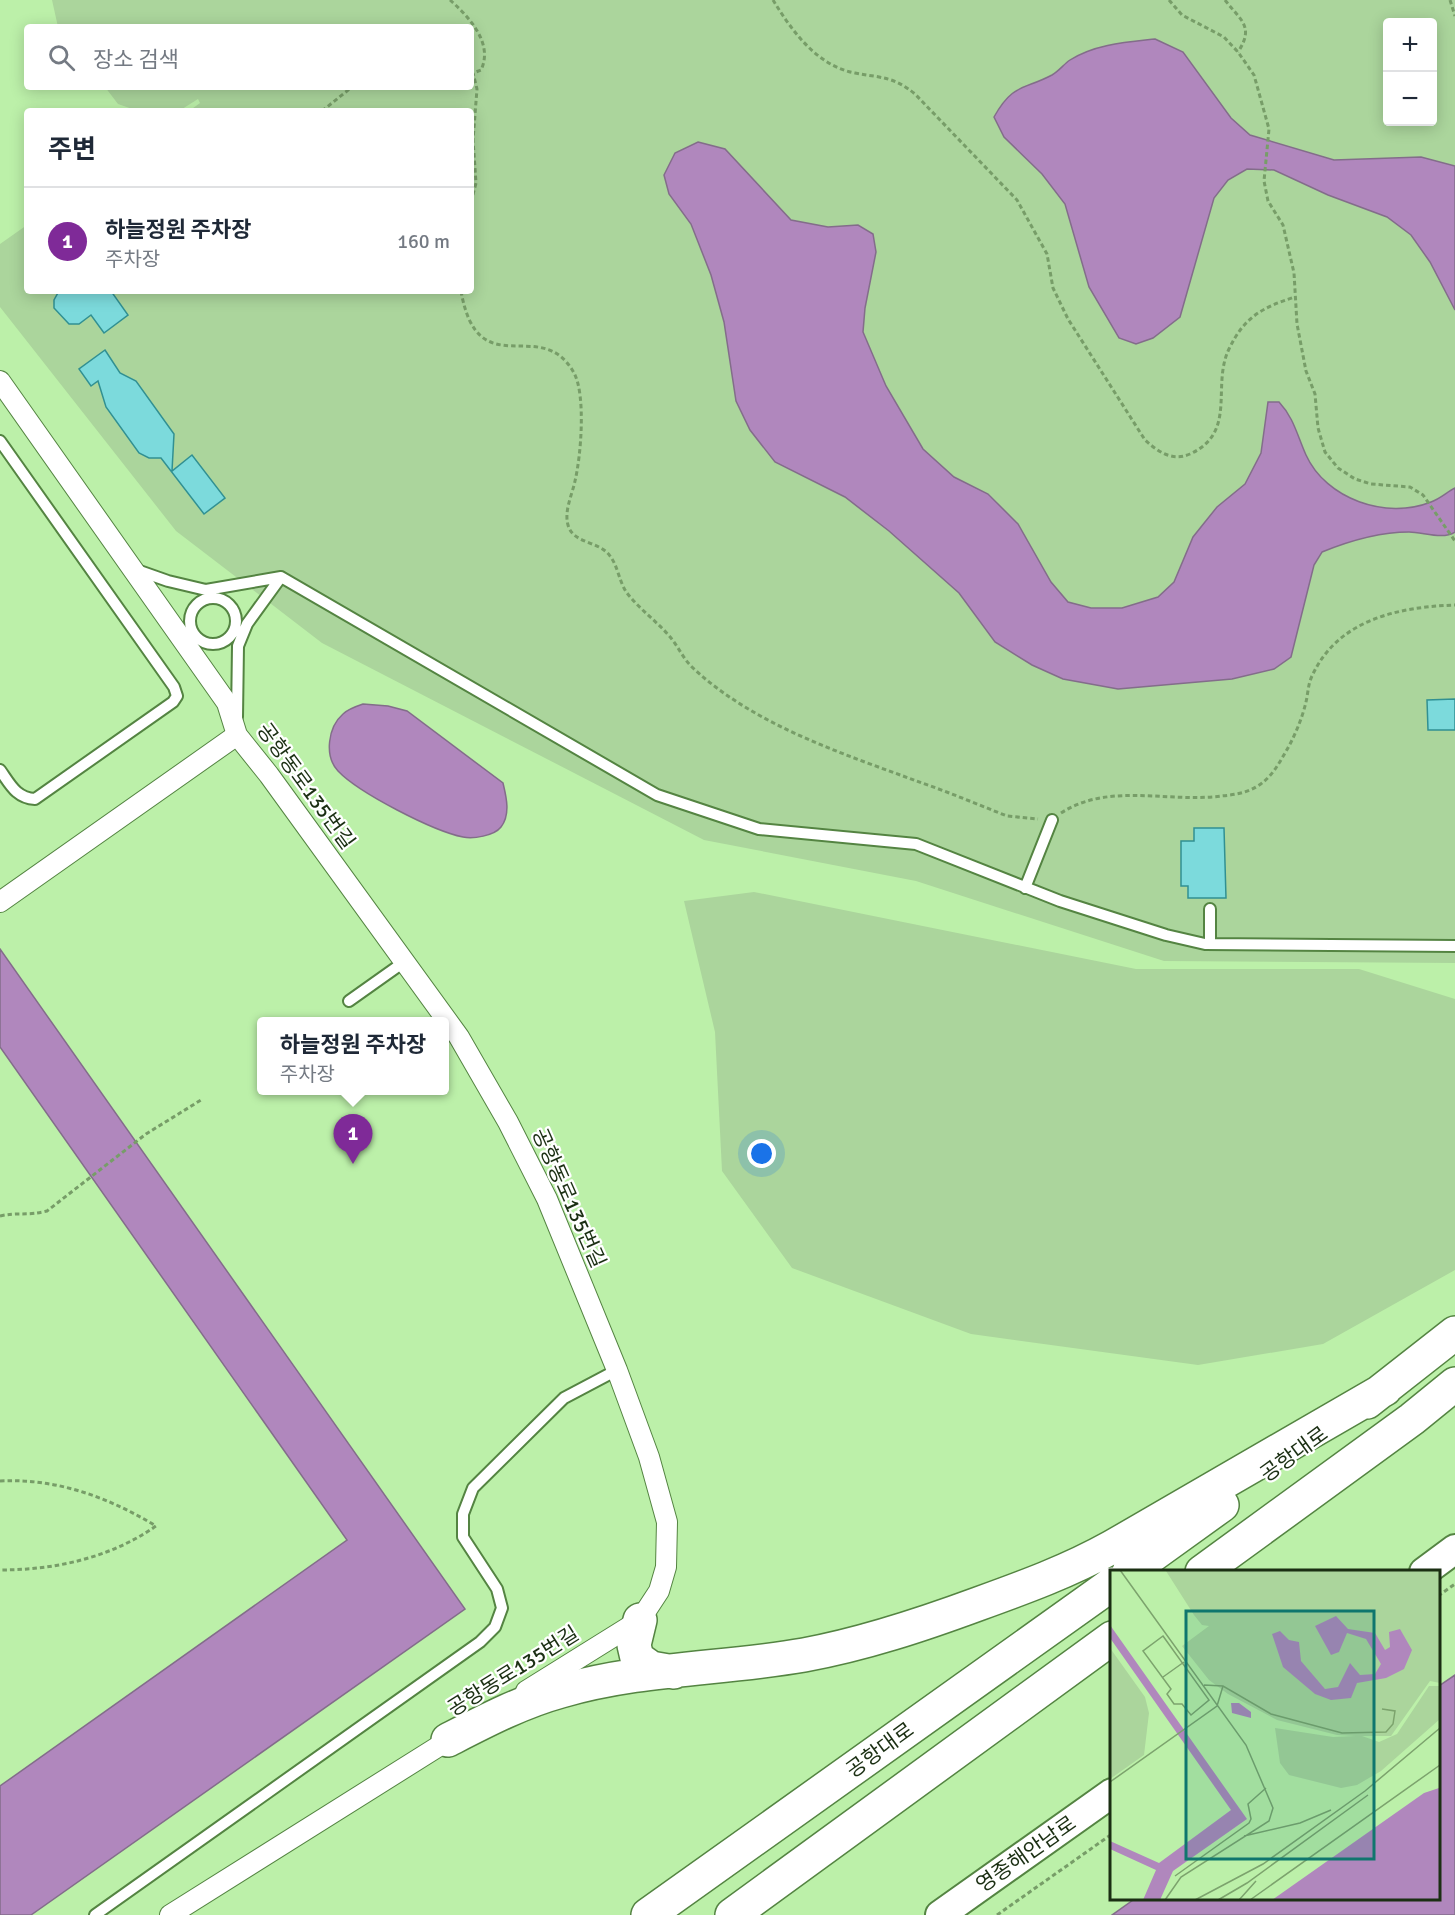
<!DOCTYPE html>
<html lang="ko">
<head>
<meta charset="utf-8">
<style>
  :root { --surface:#fff; --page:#f6f6f7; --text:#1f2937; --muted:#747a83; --line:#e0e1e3; --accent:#7f2a98 }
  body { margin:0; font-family:Signika,"Noto Sans KR",sans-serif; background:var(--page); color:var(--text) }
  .controls { position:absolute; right:18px; top:18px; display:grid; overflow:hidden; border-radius:6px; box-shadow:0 3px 15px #0003 }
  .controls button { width:54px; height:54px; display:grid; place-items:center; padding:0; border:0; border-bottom:2px solid var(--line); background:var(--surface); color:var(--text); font:30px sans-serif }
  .you { position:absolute; left:762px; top:1154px; width:21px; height:21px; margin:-15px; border:4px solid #fff; border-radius:50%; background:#1a73e8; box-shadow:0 0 0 9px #1a73e833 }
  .badge { display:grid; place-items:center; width:39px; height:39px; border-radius:50%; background:var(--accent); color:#fff; font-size:20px; font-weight:700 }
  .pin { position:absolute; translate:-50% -50px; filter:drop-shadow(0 2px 3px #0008) }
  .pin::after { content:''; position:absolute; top:32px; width:21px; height:18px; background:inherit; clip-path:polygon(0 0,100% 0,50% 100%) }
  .popup { position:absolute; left:257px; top:1017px; width:192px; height:78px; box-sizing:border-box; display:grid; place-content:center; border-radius:6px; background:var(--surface); filter:drop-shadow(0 2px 4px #0005); font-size:20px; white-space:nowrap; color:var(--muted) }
  .popup b { font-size:22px; color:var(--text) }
  .popup::after { content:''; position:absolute; left:50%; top:100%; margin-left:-12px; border:12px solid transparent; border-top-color:var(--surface) }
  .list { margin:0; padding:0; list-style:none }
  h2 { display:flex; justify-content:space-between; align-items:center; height:78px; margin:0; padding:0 24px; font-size:26px }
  h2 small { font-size:20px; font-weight:400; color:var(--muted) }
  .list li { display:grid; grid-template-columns:39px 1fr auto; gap:18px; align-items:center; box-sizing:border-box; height:108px; padding:0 24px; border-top:2px solid var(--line) }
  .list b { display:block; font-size:22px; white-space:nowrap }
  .list p { margin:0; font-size:20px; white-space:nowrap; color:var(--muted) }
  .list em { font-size:20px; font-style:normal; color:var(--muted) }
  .icon { flex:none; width:33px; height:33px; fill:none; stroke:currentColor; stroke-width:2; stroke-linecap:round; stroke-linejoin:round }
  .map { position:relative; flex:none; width:1455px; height:1915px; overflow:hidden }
  .search { position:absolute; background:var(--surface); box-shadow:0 3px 15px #0003; left:24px; top:24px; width:450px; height:66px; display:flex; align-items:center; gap:15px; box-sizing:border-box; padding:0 21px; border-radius:6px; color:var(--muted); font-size:22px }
  .panel { position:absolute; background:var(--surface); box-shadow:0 3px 15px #0003; left:24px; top:108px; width:450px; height:186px; border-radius:6px }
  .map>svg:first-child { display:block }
  .green { fill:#abd59c; fill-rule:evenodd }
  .water { fill:#b087bd; stroke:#836d8a; stroke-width:1.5 }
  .building { fill:#7cdadc; stroke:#319092; stroke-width:1.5 }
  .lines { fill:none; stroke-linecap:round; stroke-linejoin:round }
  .lane-casing { stroke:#548442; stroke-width:14 }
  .street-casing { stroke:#548442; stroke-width:22 }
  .secondary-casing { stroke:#548442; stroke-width:32 }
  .highway-casing { stroke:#548442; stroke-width:36 }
  .path { stroke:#779d68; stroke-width:3; stroke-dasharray:4.5 3; stroke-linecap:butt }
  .lane { stroke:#fff; stroke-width:10 }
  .street { stroke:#fff; stroke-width:20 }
  .secondary { stroke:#fff; stroke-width:28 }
  .highway { stroke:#fff; stroke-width:33 }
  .labels { text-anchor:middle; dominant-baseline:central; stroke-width:4.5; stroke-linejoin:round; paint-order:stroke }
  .street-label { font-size:21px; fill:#1b2f13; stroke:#fff }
  .inset-road { fill:none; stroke:#7ca36d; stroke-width:1.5 }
  .view { fill:#0f766e; fill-opacity:0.15; stroke:#0f766e; stroke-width:3 }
  .inset-edge { fill:none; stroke:#1b2f13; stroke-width:3 }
</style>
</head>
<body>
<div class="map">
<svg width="1455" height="1915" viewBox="0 0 1455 1915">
  <rect width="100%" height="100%" fill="#bcf0a9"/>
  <path class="green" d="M 52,0 L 1455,0 L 1455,963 L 1164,961 L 916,881 L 704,840 L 322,643 L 176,531 L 0,307 L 0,244 L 27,225 L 27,291 L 471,291 L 471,111 L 189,111 L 200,103 L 198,99 L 179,111 L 138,111 L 118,104 L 105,87 L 471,87 L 471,27 L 58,27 ZM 1388,22 L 1432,22 L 1432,122 L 1388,122 Z
    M 754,892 L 1136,969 L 1359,969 L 1455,999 L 1455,1270 L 1323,1344 L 1198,1365 L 971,1334 L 792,1268 L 722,1171 L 715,1032 L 684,901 Z"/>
  <path class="water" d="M 1155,39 L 1183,52 L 1231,118 L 1250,135 L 1334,160 L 1421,157 L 1455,166 L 1455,310 L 1430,262 L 1411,235 L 1387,217 L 1328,195 L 1274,170 L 1247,169 L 1228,180 L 1214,198 L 1180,317 L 1153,338 L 1136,344 L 1119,338 L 1089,287 L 1065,204 L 1042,174 L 1004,137 L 994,117 C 1013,83 1024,90 1052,75 C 1059,71 1064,64 1070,60 C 1095,44 1127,42 1155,39 Z
    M 698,142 L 725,149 L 791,220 L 828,227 L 858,225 L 873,234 L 876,252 L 865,308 L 863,332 L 886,386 L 923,449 L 954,477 L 988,494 L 1018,524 L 1051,582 L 1068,602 L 1091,608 L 1122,608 L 1158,597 L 1174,582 L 1193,537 L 1217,507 L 1245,484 L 1261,453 L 1268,402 L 1279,402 C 1294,418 1297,435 1306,455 C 1326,499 1386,520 1431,502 C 1440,499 1447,492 1455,488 L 1455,532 C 1443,540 1423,532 1409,532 C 1380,532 1349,541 1322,552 L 1314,565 L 1291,657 L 1274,669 L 1232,679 L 1118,689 L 1063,679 L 1032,665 L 995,642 L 959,593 L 889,531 L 845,497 L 775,462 L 750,430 L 736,401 L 724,322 L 711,275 L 691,224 L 669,194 L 664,175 L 675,153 Z
    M 363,704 L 388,706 L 407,711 L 503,783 C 506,796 511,814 501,827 C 494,836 473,839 463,837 C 433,831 359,793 338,771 C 324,756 328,727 343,714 C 348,709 357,706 363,704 Z
    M 0,949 L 465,1609 L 31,1915 L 0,1915 L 0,1786 L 347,1540 L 0,1047 Z
    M 1455,1675 L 1455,1915 L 1112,1915 L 1136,1898 L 1438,1898 L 1439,1686 Z"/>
  <path class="building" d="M 59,291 L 111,291 L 128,315 L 104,333 L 91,315 L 79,324 L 69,324 L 54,308 L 54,300 Z
    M 105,350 L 120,373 L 136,381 L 174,434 L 172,471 L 192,455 L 225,498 L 204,514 L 161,458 L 149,458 L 139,453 L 106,407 L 98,381 L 91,386 L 79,369 Z
    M 1455,699 L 1455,730 L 1428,730 L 1427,700 Z
    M 1194,828 L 1224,828 L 1226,898 L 1188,898 L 1188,886 L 1181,886 L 1181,841 L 1194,841 Z"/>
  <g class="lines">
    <defs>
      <path id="lane" d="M 0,441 L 174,687 L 177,696 L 173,702 L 35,799 C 16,798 10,784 0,770
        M 134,569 L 168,581 L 206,590 L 281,577 L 657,795 L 759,829 L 916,844 L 1060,901 L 1166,935 L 1205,944 L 1455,946
        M190 621a23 23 0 1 1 46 0a23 23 0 1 1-46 0Z
        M 237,717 L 238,646 L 247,624 L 281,577
        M 1025,888 L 1052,820
        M 1210,909 L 1210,944
        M 349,1001 L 404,962
        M 95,1915 L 480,1642 L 495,1627 L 502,1608 L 497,1589 L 463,1537 L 463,1514 L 473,1488 L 564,1398 L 617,1370"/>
      <path id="street" d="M 0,381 L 227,703 L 237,735 L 269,775 L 459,1037 L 508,1122 L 547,1199 L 617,1370 L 649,1457 L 667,1522 L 666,1567 L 659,1591 L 640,1620 L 526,1691
        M 0,902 L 237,735
        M 170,1915 L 455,1736"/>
      <path id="secondary" d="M 1424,1572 L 1455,1549
        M 940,1915 L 1112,1793"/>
      <path id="highway" d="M 1367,1402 L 1455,1333
        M 1129,1572 L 1222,1505
        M 1202,1572 L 1412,1419 L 1455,1384
        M 640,1620 L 634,1645 L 637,1658 L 651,1668 L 674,1672
        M 448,1740 C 485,1721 521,1702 561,1691 C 639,1668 724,1669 804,1655 C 864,1644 921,1625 978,1604 C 1025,1587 1069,1571 1112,1547 L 1385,1389
        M 648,1915 L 1112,1584
        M 732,1915 L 1112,1638"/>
    </defs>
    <use href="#lane" class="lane-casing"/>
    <use href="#street" class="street-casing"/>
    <use href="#secondary" class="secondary-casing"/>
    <use href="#highway" class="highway-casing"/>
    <path class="path" d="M 450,0 C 468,16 494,43 481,70 L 471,74
      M 773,0 C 792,31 817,66 855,73 C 881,78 893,76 915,94 L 1017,200 L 1047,254 L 1053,288 L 1068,319 L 1145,440 C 1157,451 1172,462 1190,454 C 1238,432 1211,386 1229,349 C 1244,317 1263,307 1295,297
      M 1169,0 L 1182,15 L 1224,37 L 1238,52 L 1254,75 L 1269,129 L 1264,181 L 1268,201 L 1283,225 L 1294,273 L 1297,324 L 1306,371 L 1315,394 L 1318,428 L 1325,452 L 1338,468 L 1355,479 L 1371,484 L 1410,487 L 1423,495 L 1455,541
      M 1225,0 C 1240,20 1255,26 1238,52
      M 1450,0 L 1455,16
      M 322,111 L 352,87
      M 471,202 L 476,183 L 473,140 L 477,89 L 473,73
      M 461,291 C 478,388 541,313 574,373 C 586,395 581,456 575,481 C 572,495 564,511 568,525 C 573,544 600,541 610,556 C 618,566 619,582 627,593 C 640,610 658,622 671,638 C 679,648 684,660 693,668 C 755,726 844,754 922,783 C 951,793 979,805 1007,816 L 1038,819
      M 1061,813 C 1109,782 1167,803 1221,796 C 1233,795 1246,793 1256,787 C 1270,779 1277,767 1285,753 C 1294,738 1302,719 1306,702 C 1308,694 1308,684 1312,676 C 1338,619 1399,607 1455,605
      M 0,1216 C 17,1212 28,1216 47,1211 L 146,1134 L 201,1100
      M 0,1481 C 56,1478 108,1497 156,1526 C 110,1558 55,1570 0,1570
      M 1438,1596 L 1455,1584
      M 997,1915 L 1112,1834"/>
    <use href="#lane" class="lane"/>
    <use href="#street" class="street"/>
    <use href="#secondary" class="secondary"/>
    <use href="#highway" class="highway"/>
  </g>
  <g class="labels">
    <g class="street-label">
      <text transform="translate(306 786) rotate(54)">공항동로135번길</text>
      <text transform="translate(569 1198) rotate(66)">공항동로135번길</text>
      <text transform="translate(1294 1454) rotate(-36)">공항대로</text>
      <text transform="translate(513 1671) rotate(-32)">공항동로135번길</text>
      <text transform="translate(880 1750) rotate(-36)">공항대로</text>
      <text transform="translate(1026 1854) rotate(-35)">영종해안남로</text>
    </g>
  </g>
  <g transform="translate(1110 1570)">
    <rect width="330" height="330" fill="#bcf0a9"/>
    <path d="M 330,0 L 330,113 L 320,111 L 281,166 L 252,166 L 269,172 L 287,164 L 319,116 L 330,116 L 330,149 L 271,201 L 247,215 L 231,218 L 179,205 L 170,193 L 165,158 L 223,167 L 246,166 L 227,165 L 167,150 L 118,124 L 99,110 L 72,76 L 99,56 L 92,55 L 84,45 L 56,1 ZM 0,78 L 35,127 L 39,143 L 34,185 L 0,209 Z" fill="#abd59c"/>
    <path d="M 226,46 L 238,59 L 265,63 L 275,80 L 280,77 L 279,62 L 290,59 L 302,80 L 294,99 L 276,108 L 247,113 L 241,128 L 221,130 L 205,124 L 173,97 L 162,64 L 170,61 L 179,70 L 189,72 L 191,91 L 215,119 L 228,117 L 240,93 L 250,105 L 265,104 L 271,94 L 256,69 L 237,63 L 229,82 L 221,85 L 205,56 ZM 0,55 L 137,249 L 63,301 L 50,330 L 33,330 L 46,300 L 0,279 L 0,271 L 49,293 L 121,240 L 0,68 ZM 121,133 L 129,133 L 141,142 L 141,148 L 122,143 ZM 329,218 L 330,330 L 162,330 L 314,223 Z" fill="#b087bd"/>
    <path class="inset-road" d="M 10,0 L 136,175 L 163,238 L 159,251 L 71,307 L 55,330M 53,66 L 99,130 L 81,145 L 72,134 L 64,134 L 57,124 L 61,119 L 33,81 ZM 53,107 L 74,92M 94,115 L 113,116 L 161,144 L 232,163 L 276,162 L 283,154 L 285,141 L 272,139M 0,212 L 107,136 L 113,116M 134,266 L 190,253 L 221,240M 65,306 L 139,253 L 141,249 L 138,234 L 156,218M 85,330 L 153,294 L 255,221 L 330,158M 108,330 L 137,313 L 258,225M 129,330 L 146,311M 140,330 L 330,195"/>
    <path class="view" d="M 76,41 L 264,41 L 264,289 L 76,289 Z"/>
    <rect width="330" height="330" class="inset-edge"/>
  </g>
</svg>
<div class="controls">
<button>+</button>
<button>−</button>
</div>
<div class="you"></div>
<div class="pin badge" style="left:353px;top:1164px">1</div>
<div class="popup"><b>하늘정원 주차장</b>주차장</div>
<div class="search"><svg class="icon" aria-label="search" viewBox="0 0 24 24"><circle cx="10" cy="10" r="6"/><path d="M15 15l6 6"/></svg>장소 검색</div>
<section class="panel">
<h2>주변<small></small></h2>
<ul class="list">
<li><span class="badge">1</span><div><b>하늘정원 주차장</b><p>주차장</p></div><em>160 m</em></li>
</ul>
</section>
</div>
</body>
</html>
